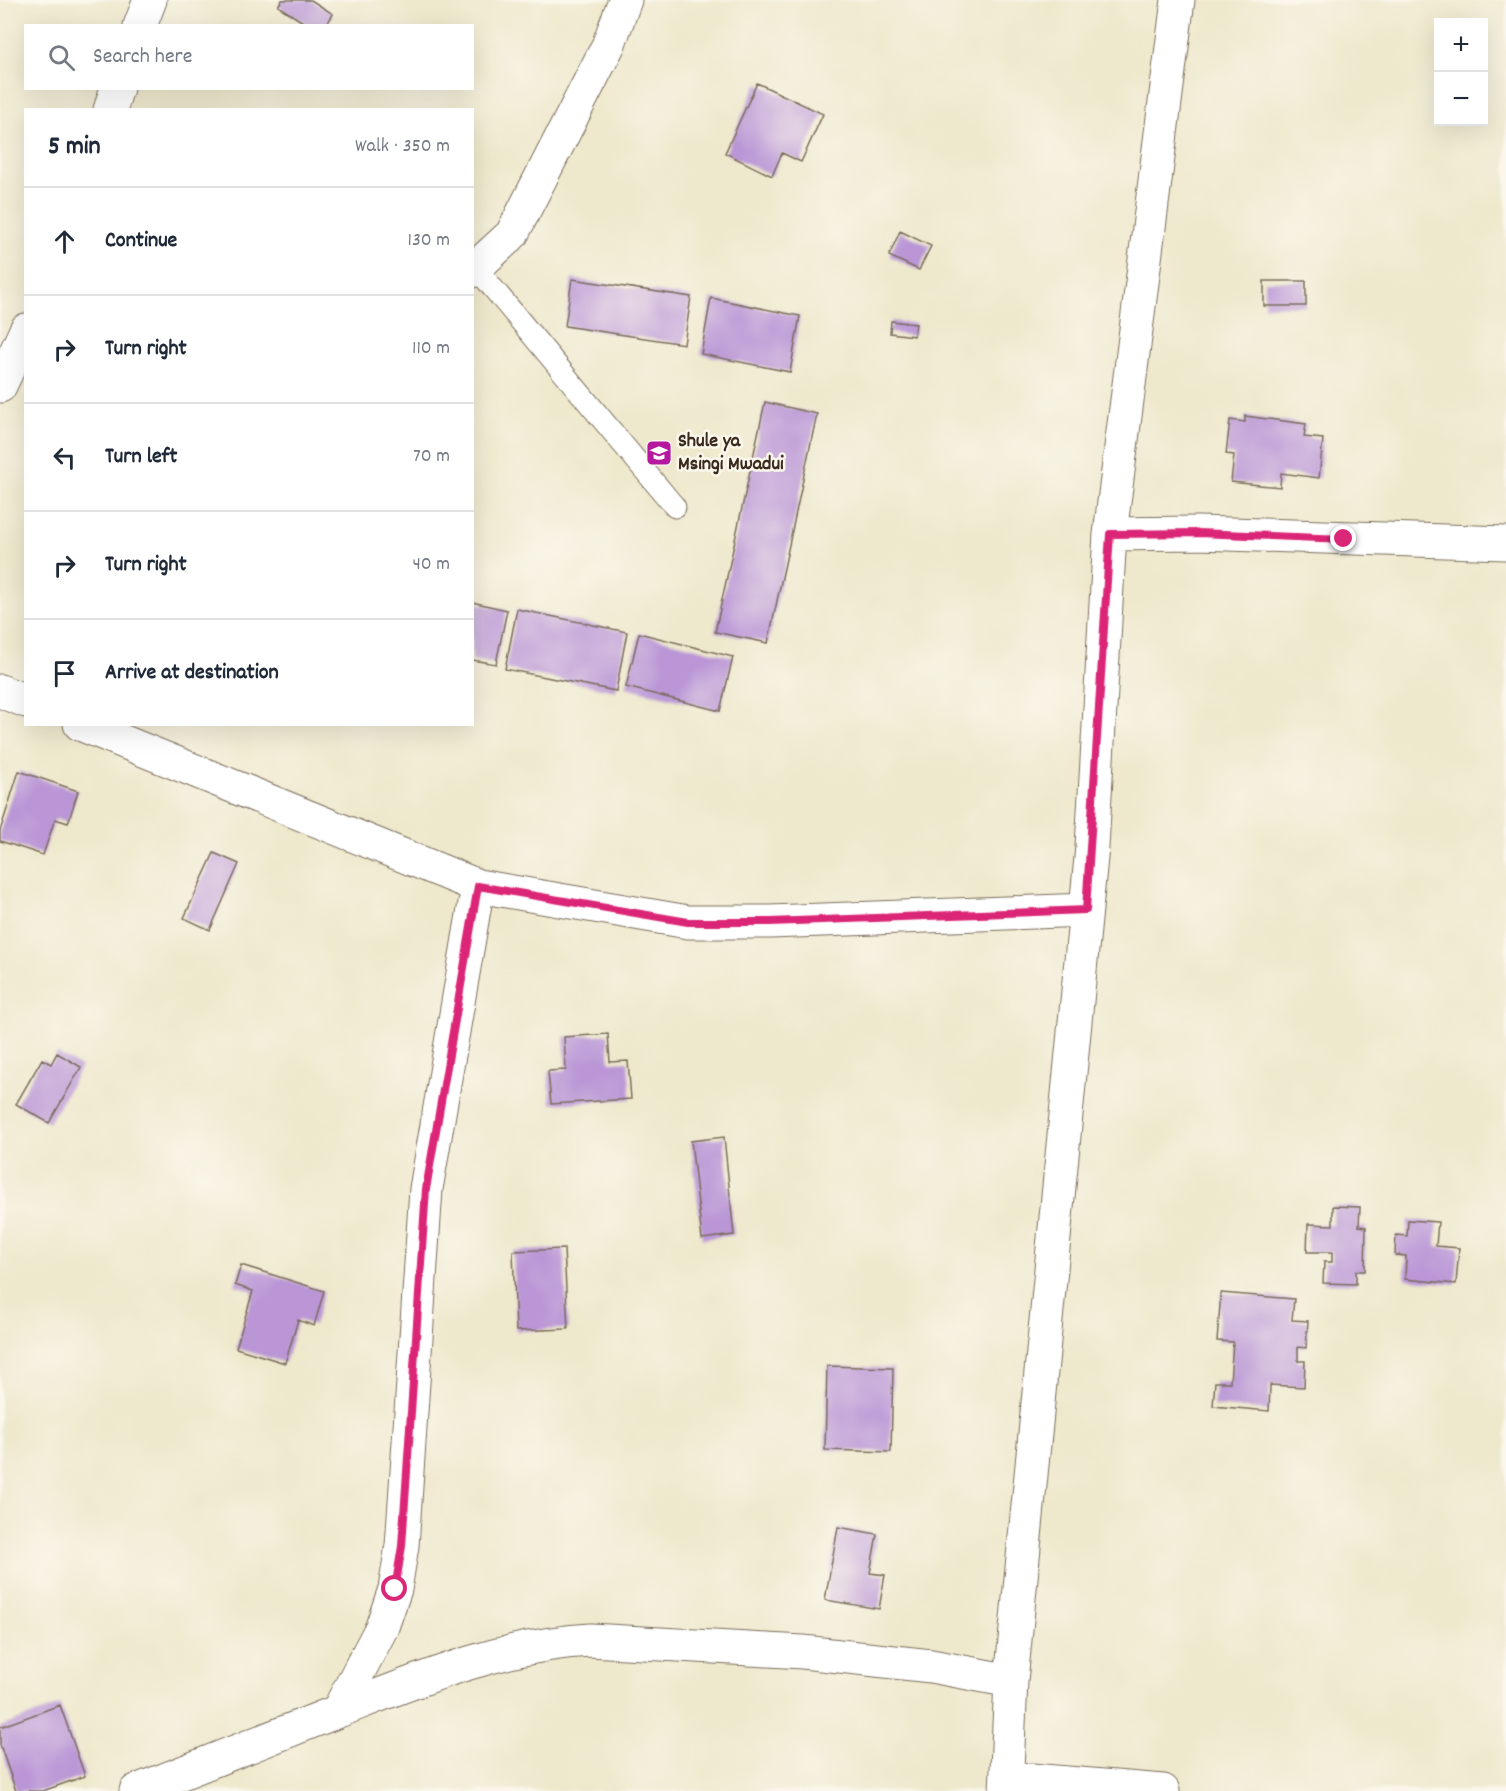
<!DOCTYPE html>
<html lang="en">
<head>
<meta charset="utf-8">
<style>
  :root { --surface:#fff; --page:#f2f2f3; --text:#1f2937; --muted:#747a83; --line:#e0e1e3 }
  body { margin:0; font-family:Dekko,sans-serif; background:var(--page); color:var(--text) }
  .controls { position:absolute; right:18px; top:18px; display:grid; overflow:hidden; border-radius:0px; box-shadow:0 6px 24px #0002 }
  .controls button { width:54px; height:54px; display:grid; place-items:center; padding:0; border:0; border-bottom:2px solid var(--line); background:var(--surface); color:var(--text); font:30px sans-serif }
  .stop { position:absolute; width:18px; height:18px; margin:-14px; border:4px solid #db2777; border-radius:50%; background:#fff }
  .stop.end { background:#db2777; border-color:#fff; box-shadow:0 2px 6px #0008 }
  .list { margin:0; padding:0; list-style:none }
  h2 { display:flex; justify-content:space-between; align-items:center; height:78px; margin:0; padding:0 24px; font-size:26px }
  h2 small { font-size:20px; font-weight:400; color:var(--muted) }
  .list li { display:grid; grid-template-columns:39px 1fr auto; gap:18px; align-items:center; box-sizing:border-box; height:108px; padding:0 24px; border-top:2px solid var(--line) }
  .list b { display:block; font-size:22px; white-space:nowrap }
  .list em { font-size:20px; font-style:normal; color:var(--muted) }
  .icon { flex:none; width:33px; height:33px; fill:none; stroke:currentColor; stroke-width:2; stroke-linecap:round; stroke-linejoin:round }
  .map { position:relative; flex:none; width:1506px; height:1791px; overflow:hidden }
  .search { position:absolute; background:var(--surface); box-shadow:0 6px 24px #0002; left:24px; top:24px; width:450px; height:66px; display:flex; align-items:center; gap:15px; box-sizing:border-box; padding:0 21px; border-radius:0px; color:var(--muted); font-size:22px }
  .panel { position:absolute; background:var(--surface); box-shadow:0 6px 24px #0002; left:24px; top:108px; width:450px; height:618px; border-radius:0px }
  .map>svg:first-child { display:block }
  .building { fill:#ba96d6 }
  .lines { fill:none; stroke-linecap:round; stroke-linejoin:round }
  .lane-casing { stroke:#7a6c5b; stroke-width:23 }
  .street-casing { stroke:#7a6c5b; stroke-width:35 }
  .lane { stroke:#fff; stroke-width:21 }
  .street { stroke:#fff; stroke-width:33 }
  .route { stroke:#db2777; stroke-width:8 }
  .labels { text-anchor:middle; dominant-baseline:central; stroke-width:5; stroke-linejoin:round; paint-order:stroke }
  .poi-label { font-size:20px; font-weight:bold; fill:#3b2a1e; stroke:#fbf7ec; text-anchor:start }
</style>
</head>
<body>
<div class="map">
<svg width="1506" height="1791" viewBox="0 0 1506 1791">
  <rect width="100%" height="100%" fill="#fbf7ec"/>
  <filter id="ink" filterUnits="userSpaceOnUse"><feTurbulence type="fractalNoise" baseFrequency=".0167" numOctaves="2"/><feDisplacementMap in="SourceGraphic" scale="12" xChannelSelector="R" yChannelSelector="G"/><feConvolveMatrix kernelMatrix="1 2 1 2 8 2 1 2 1" color-interpolation-filters="sRGB"/></filter>
  <filter id="wash" filterUnits="userSpaceOnUse"><feTurbulence type="fractalNoise" baseFrequency=".008" numOctaves="4" result="noise"/><feDisplacementMap in="SourceGraphic" scale="24" xChannelSelector="R" yChannelSelector="G"/><feGaussianBlur stdDeviation="1.35" result="paint"/><feColorMatrix in="noise" values="0 0 0 0 0 0 0 0 0 0 0 0 0 0 0 0 0 1.4 0 .05"/><feComposite in="paint" operator="in"/></filter>
  <g filter="url(#wash)">
    <rect width="100%" height="100%" fill="#eee8cc"/>
    <g id="blocks">
      <path class="building" d="M 282,0 L 311,0 L 333,14 L 326,26 L 309,26 L 278,6 Z
        M 757,83 L 823,114 L 801,162 L 782,153 L 772,176 L 725,153 Z
        M 900,231 L 931,246 L 919,270 L 889,256 Z
        M 572,279 L 691,297 L 684,344 L 565,326 Z
        M 1264,281 L 1306,281 L 1306,306 L 1264,306 Z
        M 711,298 L 800,316 L 790,372 L 701,354 Z
        M 891,321 L 916,324 L 914,336 L 890,333 Z
        M 765,402 L 817,414 L 768,643 L 715,632 Z
        M 1245,416 L 1306,424 L 1304,437 L 1323,439 L 1319,478 L 1281,473 L 1280,487 L 1231,482 L 1234,455 L 1226,454 L 1230,420 L 1245,422 Z
        M 472,602 L 507,610 L 496,664 L 472,660 Z
        M 517,609 L 627,632 L 616,691 L 505,669 Z
        M 639,633 L 733,657 L 720,711 L 626,687 Z
        M 19,771 L 78,791 L 68,823 L 55,819 L 43,855 L 0,841 L 0,831 Z
        M 214,853 L 239,864 L 210,930 L 184,918 Z
        M 608,1034 L 610,1062 L 628,1061 L 631,1099 L 551,1104 L 548,1071 L 566,1070 L 564,1037 Z
        M 57,1053 L 81,1067 L 49,1123 L 16,1104 L 42,1059 L 51,1064 Z
        M 724,1137 L 734,1235 L 702,1239 L 691,1141 Z
        M 1333,1206 L 1360,1207 L 1359,1226 L 1366,1227 L 1365,1271 L 1356,1271 L 1356,1284 L 1323,1283 L 1324,1262 L 1332,1262 L 1332,1252 L 1307,1252 L 1308,1224 L 1333,1225 Z
        M 1408,1220 L 1438,1222 L 1436,1246 L 1459,1248 L 1456,1284 L 1405,1279 L 1406,1256 L 1395,1255 L 1396,1235 L 1407,1236 Z
        M 564,1249 L 568,1329 L 516,1331 L 513,1251 Z
        M 241,1265 L 324,1291 L 314,1326 L 298,1320 L 285,1363 L 236,1348 L 253,1291 L 235,1285 Z
        M 1221,1293 L 1294,1299 L 1292,1320 L 1308,1321 L 1306,1348 L 1298,1347 L 1298,1361 L 1305,1361 L 1304,1387 L 1270,1385 L 1269,1411 L 1213,1406 L 1215,1382 L 1230,1382 L 1233,1342 L 1217,1341 Z
        M 827,1366 L 893,1368 L 891,1452 L 825,1450 Z
        M 838,1527 L 877,1534 L 870,1573 L 885,1575 L 879,1609 L 825,1600 Z
        M 60,1705 L 85,1776 L 43,1791 L 16,1791 L 0,1745 L 0,1727 Z"/>
    </g>
  </g>
  <g filter="url(#ink)">
    <use href="#blocks" fill-opacity="0" stroke="#7a6c5b" stroke-width="1.5"/>
    <g class="lines">
      <defs>
        <path id="lane" d="M 477,269 L 675,507"/>
        <path id="street" d="M 140,26 L 150,0
          M 110,110 L 117,88
          M 472,271 L 512,234 L 608,46 L 625,0
          M 0,386 L 26,330
          M 1110,534 L 1198,533 L 1506,543
          M 0,691 L 26,701
          M 80,724 L 478,886 L 688,922 L 770,922 L 1086,910
          M 338,1711 L 382,1627 L 395,1589 L 402,1546 L 426,1189 L 478,886
          M 1007,1778 L 1163,1791
          M 136,1791 C 203,1764 270,1738 336,1712 C 420,1679 500,1645 590,1640 L 803,1652 L 931,1666 L 1011,1681
          M 1006,1791 L 1011,1681 L 1092,847 L 1110,534 L 1178,0"/>
      </defs>
      <use href="#lane" class="lane-casing"/>
      <use href="#street" class="street-casing"/>
      <use href="#lane" class="lane"/>
      <use href="#street" class="street"/>
    </g>
  </g>
  <g class="lines" filter="url(#ink)">
    <path class="route" d="M 395,1589 L 402,1546 L 426,1189 L 478,886 L 688,922 L 770,922 L 1086,910 L 1110,534 L 1198,533 L 1344,539"/>
  </g>
  <defs>
    <symbol id="school-square" viewBox="-11 -11 22 22"><rect x="-9" y="-9" width="18" height="18" rx="4" fill="#b5179e" stroke="#fbf7ec"/><path d="M0-5L7-2L0 1L-7-2ZM-4 1L0 2.5L4 1V4Q0 6-4 4Z" fill="#fff"/></symbol>
  </defs>
  <g fill-rule="evenodd">
    <use href="#school-square" x="644" y="438" width="30" height="30"/>
  </g>
  <g class="labels">
    <g class="poi-label">
      <text x="678" y="442">Shule ya<tspan x="678" dy="23">Msingi Mwadui</tspan></text>
    </g>
  </g>
</svg>
<div class="controls">
<button>+</button>
<button>−</button>
</div>
<div class="stop" style="left:395px;top:1589px"></div>
<div class="stop end" style="left:1344px;top:539px"></div>
<div class="search"><svg class="icon" aria-label="search" viewBox="0 0 24 24"><circle cx="10" cy="10" r="6"/><path d="M15 15l6 6"/></svg>Search here</div>
<section class="panel">
<h2>5 min<small>Walk · 350 m</small></h2>
<ul class="list">
<li><svg class="icon" aria-label="ahead" viewBox="0 0 24 24"><path d="M12 20V5M6 11l6-6 6 6"/></svg><div><b>Continue</b></div><em>130 m</em></li>
<li><svg class="icon" aria-label="right" viewBox="0 0 24 24"><path d="M7 20v-9h11M14 6l5 5-5 5"/></svg><div><b>Turn right</b></div><em>110 m</em></li>
<li><svg class="icon" aria-label="left" viewBox="0 0 24 24"><path d="M17 20v-9H6M10 6l-5 5 5 5"/></svg><div><b>Turn left</b></div><em>70 m</em></li>
<li><svg class="icon" aria-label="right" viewBox="0 0 24 24"><path d="M7 20v-9h11M14 6l5 5-5 5"/></svg><div><b>Turn right</b></div><em>40 m</em></li>
<li><svg class="icon" aria-label="arrive" viewBox="0 0 24 24"><path d="M6 21V4h12l-3 4 3 4H6"/></svg><div><b>Arrive at destination</b></div></li>
</ul>
</section>
</div>
</body>
</html>
